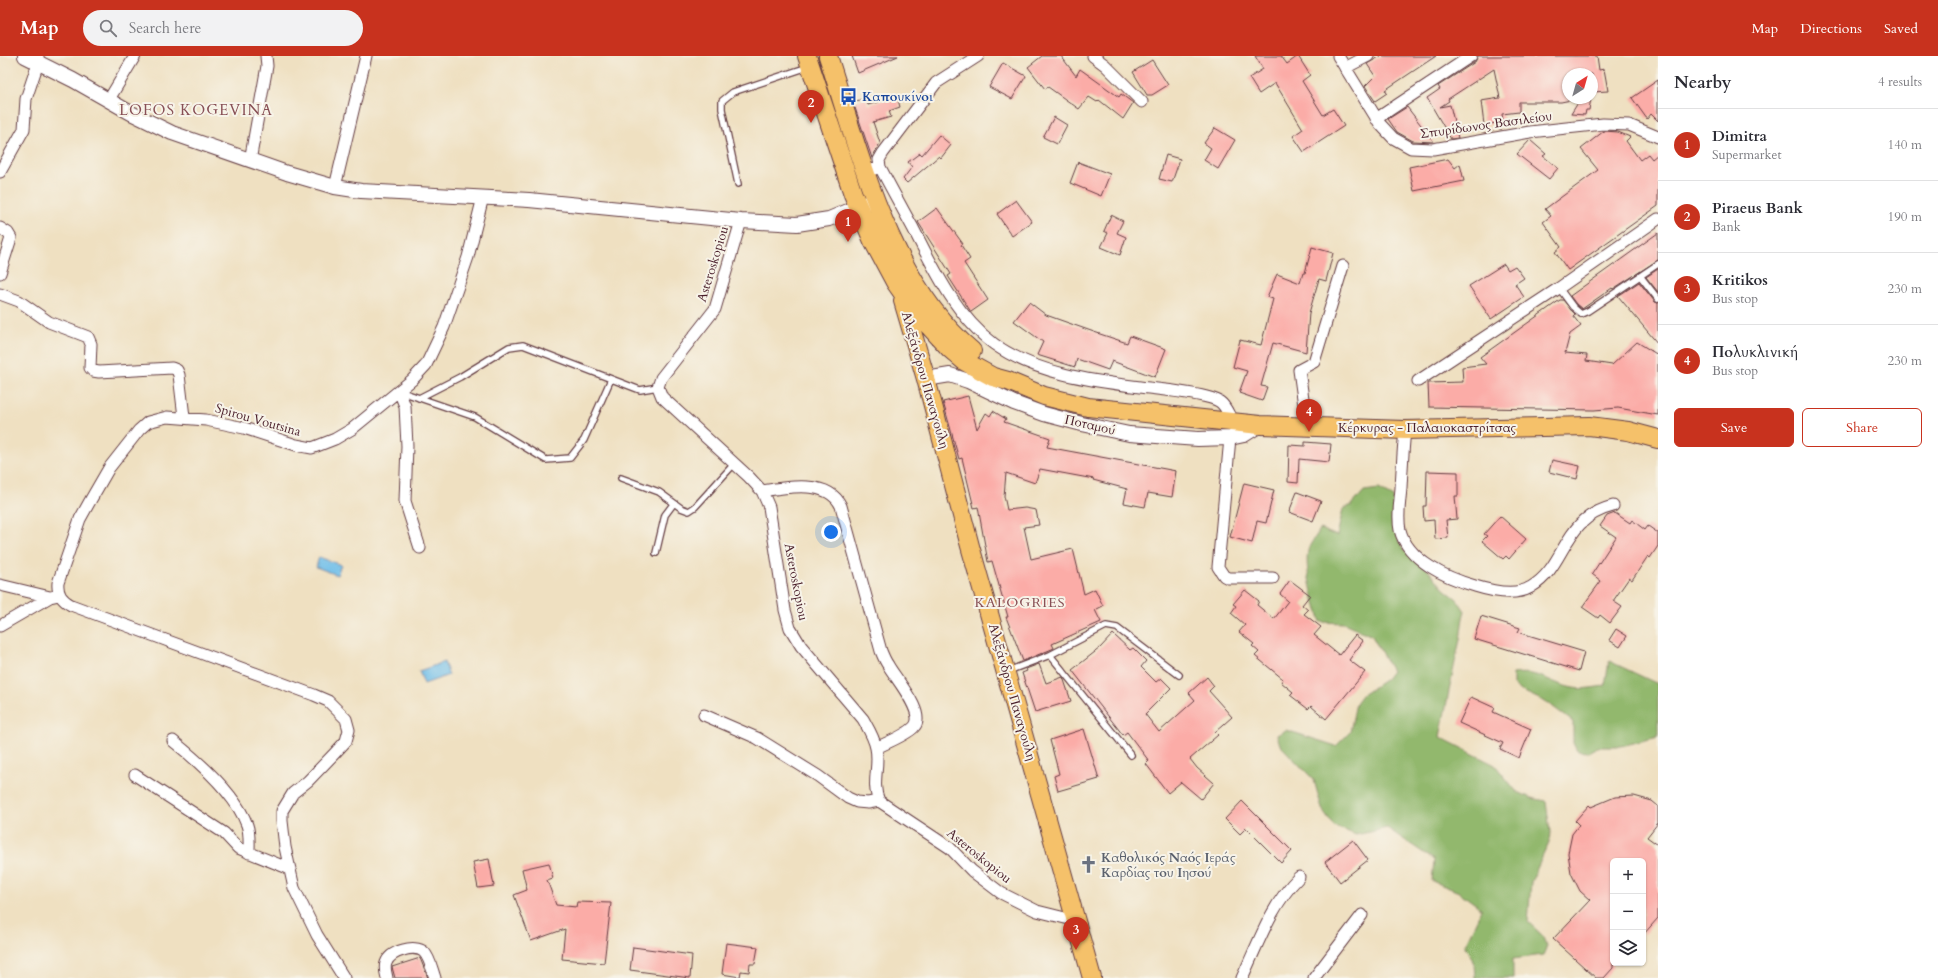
<!DOCTYPE html>
<html lang="en">
<head>
<meta charset="utf-8">
<style>
  :root { --surface:#fff; --page:#f2f2f3; --text:#2b2b33; --muted:#7c7c81; --line:#e1e1e2; --accent:#c8321e }
  body { margin:0; font-family:Cardo,serif; background:var(--page); color:var(--text) }
  .controls { position:absolute; right:12px; bottom:12px; display:grid; overflow:hidden; border-radius:6px; box-shadow:0 1px 3px #0004 }
  .controls button { width:36px; height:36px; display:grid; place-items:center; padding:0; border:0; border-bottom:1px solid var(--line); background:var(--surface); color:var(--text); font:20px sans-serif }
  .compass { position:absolute; left:1562px; top:12px; width:36px; height:36px; border-radius:50%; background:var(--surface); box-shadow:0 1px 3px #0004; rotate:37deg }
  .you { position:absolute; left:831px; top:476px; width:14px; height:14px; margin:-10px; border:3px solid #fff; border-radius:50%; background:#1a73e8; box-shadow:0 0 0 6px #1a73e833 }
  .badge { display:grid; place-items:center; width:26px; height:26px; border-radius:50%; background:var(--accent); color:#fff; font-size:13px; font-weight:700 }
  .pin { position:absolute; translate:-50% -33px; filter:drop-shadow(0 1px 2px #0008) }
  .pin::after { content:''; position:absolute; top:21px; width:14px; height:12px; background:inherit; clip-path:polygon(0 0,100% 0,50% 100%) }
  .list { margin:0; padding:0; list-style:none }
  h2 { display:flex; justify-content:space-between; align-items:center; height:52px; margin:0; padding:0 16px; font-size:17px }
  h2 small { font-size:13px; font-weight:400; color:var(--muted) }
  .list li { display:grid; grid-template-columns:26px 1fr auto; gap:12px; align-items:center; box-sizing:border-box; height:72px; padding:0 16px; border-top:1px solid var(--line) }
  .list b { display:block; font-size:15px; white-space:nowrap }
  .list p { margin:0; font-size:13px; white-space:nowrap; color:var(--muted) }
  .list em { font-size:13px; font-style:normal; color:var(--muted) }
  .actions { display:flex; gap:8px; padding:12px 16px }
  .actions a { flex:1; padding:9px 0; border:1px solid var(--accent); border-radius:6px; text-align:center; font-size:14px; color:var(--accent) }
  .actions .main { background:var(--accent); color:#fff }
  .icon { flex:none; width:22px; height:22px; fill:none; stroke:currentColor; stroke-width:2; stroke-linecap:round; stroke-linejoin:round }
  .map { position:relative; flex:none; width:1658px; height:922px; overflow:hidden }
  header { display:flex; align-items:center; gap:24px; box-sizing:border-box; height:56px; padding:0 20px; background:var(--accent); color:#fff }
  header strong { font-size:19px }
  nav { display:flex; gap:22px; margin-inline-start:auto; font-size:14px }
  .search { width:280px; height:36px; background:var(--page); display:flex; align-items:center; gap:10px; box-sizing:border-box; padding:0 14px; border-radius:22px; color:var(--muted); font-size:15px }
  main { display:flex }
  aside { flex:1; background:var(--surface) }
  .map>svg:first-child { display:block }
  .forest { fill:#92b86d; stroke:#6e6c4c }
  .water { fill:#6ebee9; stroke:#5c6e8a }
  .building { fill:#fbaca7 }
  .lines { fill:none; stroke-linecap:round; stroke-linejoin:round }
  .service-casing { stroke:#633c42; stroke-width:8 }
  .minor-casing { stroke:#633c42; stroke-width:13 }
  .tertiary-casing { stroke:#633c42; stroke-width:16 }
  .primary-casing { stroke:#633c42; stroke-width:20 }
  .service { stroke:#fff; stroke-width:5.5 }
  .minor { stroke:#fff; stroke-width:11 }
  .tertiary { stroke:#fff; stroke-width:14 }
  .primary { stroke:#f5c16b; stroke-width:18 }
  .labels { text-anchor:middle; dominant-baseline:central; stroke-width:4; stroke-linejoin:round; paint-order:stroke }
  .transit-label { font-size:13px; font-weight:bold; fill:#164399; stroke:#f7f3e8; text-anchor:start }
  .street-label { font-size:13px; fill:#4a1f2b; stroke:#f7f3e8 }
  .worship-label { font-size:13px; font-weight:bold; fill:#5b616d; stroke:#f7f3e8; text-anchor:start }
  .neighbourhood-label { font-size:14px; letter-spacing:1px; fill:#885056; stroke:#f7f3e8 }
  .quarter-label { font-size:15px; letter-spacing:1px; fill:#885056; stroke:#f7f3e8 }
</style>
</head>
<body>
<header>
<strong>Map</strong>
<div class="search"><svg class="icon" aria-label="search" viewBox="0 0 24 24"><circle cx="10" cy="10" r="6"/><path d="M15 15l6 6"/></svg>Search here</div>
<nav><a>Map</a><a>Directions</a><a>Saved</a></nav>
</header>
<main>
<div class="map">
<svg width="1658" height="922" viewBox="0 0 1658 922">
  <rect width="100%" height="100%" fill="#f7f3e8"/>
  <filter id="ink" filterUnits="userSpaceOnUse"><feTurbulence type="fractalNoise" baseFrequency=".025" numOctaves="2"/><feDisplacementMap in="SourceGraphic" scale="8" xChannelSelector="R" yChannelSelector="G"/><feConvolveMatrix kernelMatrix="1 2 1 2 8 2 1 2 1" color-interpolation-filters="sRGB"/></filter>
  <filter id="wash" filterUnits="userSpaceOnUse"><feTurbulence type="fractalNoise" baseFrequency=".012" numOctaves="4" result="noise"/><feDisplacementMap in="SourceGraphic" scale="16" xChannelSelector="R" yChannelSelector="G"/><feGaussianBlur stdDeviation="0.9" result="paint"/><feColorMatrix in="noise" values="0 0 0 0 0 0 0 0 0 0 0 0 0 0 0 0 0 1.4 0 .05"/><feComposite in="paint" operator="in"/></filter>
  <g filter="url(#wash)">
    <rect width="100%" height="100%" fill="#efe0c1"/>
    <path class="forest" d="M 1379,433 L 1393,441 L 1395,454 L 1393,467 L 1402,492 L 1420,504 L 1444,533 L 1457,543 L 1465,555 C 1461,566 1462,577 1459,588 C 1452,619 1446,650 1440,681 L 1495,709 L 1516,735 L 1531,742 L 1546,745 L 1550,776 L 1549,786 L 1531,826 L 1528,866 L 1544,881 L 1547,890 L 1543,899 L 1513,903 L 1513,922 L 1475,922 L 1474,907 L 1465,889 L 1482,853 L 1459,836 L 1432,825 L 1434,804 L 1387,772 L 1356,779 L 1334,770 L 1322,753 L 1314,724 L 1280,689 L 1277,679 L 1286,674 L 1336,690 L 1350,676 L 1356,647 L 1362,639 L 1386,623 L 1392,615 L 1372,580 L 1344,567 L 1321,566 C 1315,546 1304,515 1308,495 C 1309,488 1317,480 1320,473 L 1337,480 L 1343,453 L 1352,449 L 1364,435 Z
      M 1609,605 L 1658,628 L 1658,681 L 1617,691 L 1597,691 L 1588,696 L 1577,695 L 1573,687 L 1573,666 L 1548,647 L 1520,634 L 1513,628 L 1513,618 C 1540,614 1551,628 1573,632 C 1583,634 1595,631 1605,630 Z"/>
    <path class="water" d="M 319,501 L 341,509 L 337,519 L 316,511 Z
      M 444,606 L 449,619 L 424,628 L 419,615 Z"/>
    <g id="blocks">
      <path class="building" d="M 852,0 L 898,0 L 858,17 Z
        M 1042,0 L 1061,0 L 1076,20 L 1080,13 L 1119,41 L 1121,38 L 1133,47 L 1123,63 L 1099,44 L 1097,46 L 1089,41 L 1079,53 L 1048,31 L 1045,33 L 1028,11 Z
        M 1255,0 L 1281,0 L 1287,8 L 1298,0 L 1310,19 L 1302,25 L 1323,59 L 1333,53 L 1344,70 L 1304,96 L 1293,80 L 1303,73 L 1275,27 L 1259,38 L 1249,22 L 1263,13 Z
        M 1381,0 L 1436,0 L 1385,34 L 1387,37 L 1375,45 L 1365,30 L 1375,20 L 1367,8 Z
        M 1478,0 L 1597,0 L 1599,14 L 1604,13 L 1608,35 L 1592,36 L 1592,18 L 1567,18 L 1568,42 L 1570,42 L 1571,44 L 1561,46 L 1519,46 L 1519,56 L 1502,58 L 1503,66 L 1484,69 L 1481,45 L 1500,42 L 1494,13 L 1448,43 L 1449,45 L 1440,51 L 1450,49 L 1458,82 L 1451,83 L 1427,42 L 1440,33 L 1438,30 L 1475,6 Z
        M 1152,4 L 1168,29 L 1152,39 L 1147,39 L 1133,16 Z
        M 1003,7 L 1026,20 L 1012,43 L 989,31 Z
        M 1658,24 L 1658,65 L 1651,58 L 1647,63 L 1632,42 Z
        M 897,40 L 900,51 L 889,55 L 891,61 L 873,66 L 880,87 L 872,102 L 853,46 L 866,42 L 868,49 Z
        M 1581,42 L 1591,42 L 1589,54 L 1586,54 L 1585,59 L 1571,58 Z
        M 1407,51 L 1434,86 L 1413,85 L 1397,76 L 1388,63 Z
        M 1054,61 L 1067,69 L 1057,88 L 1043,81 Z
        M 1215,72 L 1235,84 L 1218,113 L 1204,104 L 1211,92 L 1204,87 Z
        M 1604,75 L 1618,76 L 1630,81 L 1626,85 L 1640,104 L 1648,98 L 1652,103 L 1658,98 L 1658,150 L 1568,214 L 1555,196 L 1561,191 L 1543,166 L 1551,160 L 1545,153 L 1598,114 L 1581,93 Z
        M 939,79 L 951,89 L 941,102 L 939,100 L 907,127 L 903,123 L 912,111 L 908,106 L 920,97 L 922,99 Z
        M 1530,84 L 1546,98 L 1543,100 L 1558,112 L 1549,123 L 1517,98 Z
        M 1166,99 L 1180,103 L 1172,126 L 1159,123 Z
        M 1448,103 L 1455,112 L 1460,108 L 1464,125 L 1414,135 L 1409,111 Z
        M 1078,106 L 1110,118 L 1101,140 L 1070,127 Z
        M 1016,144 L 1032,166 L 1012,180 L 997,158 Z
        M 937,152 L 963,188 L 961,189 L 970,203 L 964,207 L 988,244 L 971,256 L 948,220 L 951,218 L 918,166 Z
        M 1111,159 L 1123,165 L 1117,177 L 1126,181 L 1120,199 L 1101,191 L 1108,177 L 1104,175 Z
        M 1658,177 L 1658,204 L 1613,233 L 1612,232 L 1582,253 L 1576,248 L 1570,240 Z
        M 1312,191 L 1333,197 L 1326,225 L 1319,223 L 1309,257 L 1306,296 L 1273,287 L 1261,330 L 1267,331 L 1262,345 L 1239,337 L 1247,315 L 1233,311 L 1240,284 L 1261,289 L 1273,243 L 1267,241 L 1277,218 L 1300,227 L 1303,217 L 1305,217 Z
        M 1504,208 L 1508,214 L 1515,210 L 1524,222 L 1515,228 L 1524,241 L 1491,263 L 1469,230 Z
        M 1658,213 L 1658,236 L 1646,221 Z
        M 1639,226 L 1655,246 L 1658,247 L 1658,288 L 1618,240 Z
        M 1560,244 L 1563,244 L 1575,258 L 1573,260 L 1581,270 L 1570,278 L 1565,297 L 1587,299 L 1586,305 L 1612,309 L 1637,286 L 1658,299 L 1658,359 L 1618,352 L 1594,354 L 1429,351 L 1428,327 L 1463,326 L 1462,311 L 1486,308 L 1480,301 Z
        M 1029,246 L 1046,259 L 1094,276 L 1127,287 L 1130,280 L 1166,293 L 1155,321 L 1112,305 L 1108,314 L 1077,303 L 1075,311 L 1037,299 L 1043,286 L 1014,265 Z
        M 968,340 L 977,373 L 986,357 L 990,360 L 993,355 L 1006,363 L 1004,366 L 1050,382 L 1047,391 L 1176,415 L 1172,441 L 1148,437 L 1145,451 L 1124,447 L 1127,433 L 1093,424 L 1094,423 L 1040,413 L 1035,427 L 1006,417 L 1004,440 L 1007,454 L 1025,452 L 1036,454 L 1039,469 L 1024,471 L 1031,503 L 1073,493 L 1084,538 L 1095,533 L 1103,550 L 1095,554 L 1101,566 L 1052,588 L 1054,592 L 1052,593 L 1023,605 L 1006,561 L 1008,561 L 992,505 L 988,506 L 978,451 L 974,452 L 962,402 L 959,403 L 943,346 Z
        M 1305,386 L 1331,388 L 1329,406 L 1299,403 L 1298,427 L 1288,426 L 1289,389 L 1305,390 Z
        M 1552,404 L 1580,410 L 1577,423 L 1549,416 Z
        M 1427,415 L 1458,416 L 1458,440 L 1455,440 L 1457,463 L 1446,464 L 1448,482 L 1435,483 L 1434,464 L 1424,465 L 1423,450 L 1426,450 Z
        M 1244,427 L 1274,434 L 1266,467 L 1257,465 L 1252,487 L 1230,481 Z
        M 1297,436 L 1321,445 L 1313,465 L 1289,456 Z
        M 1615,457 L 1630,467 L 1632,464 L 1645,474 L 1648,470 L 1658,477 L 1658,490 L 1650,502 L 1648,500 L 1632,524 L 1629,522 L 1613,545 L 1622,551 L 1610,567 L 1600,559 L 1598,562 L 1582,551 L 1601,525 L 1592,518 L 1616,481 L 1600,470 L 1607,460 Z
        M 1500,460 L 1526,483 L 1509,503 L 1506,500 L 1503,503 L 1482,485 L 1487,480 L 1484,478 Z
        M 1290,524 L 1310,539 L 1302,549 L 1308,554 L 1304,558 L 1321,571 L 1314,579 L 1339,599 L 1355,579 L 1363,585 L 1349,604 L 1365,616 L 1326,663 L 1311,650 L 1308,653 L 1290,639 L 1293,636 L 1281,626 L 1283,623 L 1255,600 L 1259,596 L 1252,590 L 1254,588 L 1239,576 L 1245,569 L 1231,557 L 1236,550 L 1233,548 L 1245,534 L 1259,545 L 1257,549 L 1274,563 L 1288,545 L 1280,538 Z
        M 1481,560 L 1520,572 L 1518,576 L 1584,596 L 1579,615 L 1474,583 Z
        M 1616,573 L 1627,580 L 1620,591 L 1609,584 Z
        M 1113,578 L 1130,594 L 1133,592 L 1146,605 L 1141,611 L 1156,626 L 1161,622 L 1171,632 L 1145,658 L 1159,676 L 1195,644 L 1189,637 L 1207,621 L 1214,630 L 1209,635 L 1232,661 L 1215,676 L 1218,679 L 1190,703 L 1197,712 L 1214,727 L 1201,743 L 1181,726 L 1168,737 L 1146,708 L 1149,705 L 1127,676 L 1123,679 L 1072,614 L 1100,592 Z
        M 1039,608 L 1046,627 L 1063,621 L 1071,645 L 1035,656 L 1022,617 L 1027,615 L 1026,613 Z
        M 1471,641 L 1495,652 L 1493,656 L 1531,673 L 1519,702 L 1500,693 L 1503,687 L 1459,667 Z
        M 1084,673 L 1099,723 L 1058,735 L 1054,720 L 1059,718 L 1050,684 Z
        M 1634,740 L 1652,745 L 1658,750 L 1658,767 L 1647,781 L 1658,789 L 1658,862 L 1643,879 L 1643,805 L 1613,805 L 1613,912 L 1604,922 L 1596,922 L 1553,883 L 1590,844 L 1580,835 L 1571,817 L 1568,797 L 1572,778 L 1579,769 L 1575,765 L 1589,749 L 1591,751 L 1615,741 Z
        M 1242,745 L 1292,795 L 1281,807 L 1246,772 L 1240,778 L 1225,763 Z
        M 1353,784 L 1368,804 L 1340,826 L 1325,806 Z
        M 489,803 L 494,830 L 478,832 L 473,806 Z
        M 549,807 L 553,822 L 547,824 L 556,849 L 576,851 L 577,846 L 611,847 L 604,907 L 562,903 L 565,873 L 531,885 L 514,839 L 527,834 L 522,813 Z
        M 726,887 L 758,891 L 755,908 L 750,908 L 749,916 L 741,915 L 740,921 L 722,918 Z
        M 633,891 L 692,899 L 690,922 L 630,914 Z
        M 420,902 L 428,922 L 395,922 L 392,911 Z"/>
    </g>
  </g>
  <g filter="url(#ink)">
    <use href="#blocks" fill-opacity="0" stroke="#633c42" stroke-width="1"/>
    <g class="lines">
      <defs>
        <path id="service" d="M 738,128 L 722,53 L 722,45 L 733,36 L 808,11
          M 1641,221 L 1658,243
          M 1559,232 L 1573,251 L 1581,258 L 1588,255 L 1658,208
          M 399,335 L 475,361 L 546,404 L 570,402 L 584,384 L 611,323
          M 419,342 L 460,321 L 509,291 L 523,289 L 640,334 L 658,331
          M 621,422 L 659,436 L 681,452 L 689,455 L 695,451 L 735,407
          M 656,497 L 665,459 L 674,447
          M 1050,599 L 1131,699
          M 1008,615 L 1050,599 L 1106,570 L 1117,572 L 1179,619"/>
        <path id="minor" d="M 1093,0 L 1105,9 L 1142,46
          M 1338,0 L 1380,68 L 1393,82 L 1411,92 L 1433,93 L 1530,76 L 1603,68 L 1629,69 L 1658,81
          M 1345,12 L 1368,0
          M 108,45 L 135,0
          M 1376,63 L 1471,0
          M 250,105 L 267,10 L 266,0
          M 880,111 L 879,104 L 883,97 L 936,27 L 978,0
          M 0,116 L 24,73 L 26,43 L 38,7 L 38,0
          M 866,116 L 880,111 C 891,132 902,152 913,172 C 934,213 956,260 994,288 C 1034,317 1092,325 1140,331 C 1156,333 1210,338 1220,346 C 1226,350 1229,360 1233,366
          M 335,131 L 366,0
          M 741,165 L 715,253 L 661,322 L 658,331 L 662,341 L 749,421 L 762,435 L 769,451 L 785,554 L 790,572 L 801,590 L 863,663 C 868,672 874,681 876,692 C 880,709 871,728 879,745 L 950,792 L 972,815 L 1001,837 L 1037,855 L 1077,865
          M 0,172 L 8,177 L 11,182 L 0,217
          M 0,238 L 19,245 L 49,266 L 88,281 L 91,288 L 90,312 L 93,315 L 99,316 L 172,312 L 177,314 L 179,319 L 184,361
          M 1418,325 L 1559,232 L 1658,163
          M 399,335 L 405,350 L 407,390 L 405,445 L 420,492
          M 1307,371 L 1299,314 L 1314,306 L 1343,210
          M 1405,374 C 1403,393 1402,413 1401,432 C 1400,446 1397,460 1400,474 C 1408,505 1447,522 1475,530 C 1491,535 1515,541 1531,531 C 1567,510 1561,463 1613,450
          M 1230,382 L 1218,511 L 1224,520 L 1228,522 L 1273,522
          M 762,435 C 786,431 829,423 841,450 L 881,595 C 883,600 885,605 888,609 C 895,622 927,658 914,671 C 905,680 888,686 876,692
          M 0,529 L 50,541 L 59,539
          M 0,570 L 50,541
          M 704,659 L 757,682 L 818,720 L 848,742 L 857,746 L 868,747 L 879,745
          M 173,685 C 198,705 236,738 247,769 C 250,777 249,788 249,797
          M 135,719 L 224,777 L 238,792 L 290,813
          M 344,922 L 317,879 L 294,832 L 285,791 L 282,765 L 282,755 L 293,737 L 308,725 L 334,698 L 346,685 L 349,674 L 346,663 L 328,645 L 314,639 L 71,549 C 62,544 57,538 58,527 L 80,463 L 90,445 L 109,412 L 139,374 L 148,366 L 167,361 L 206,364 L 244,372 L 296,389 L 312,392 L 335,383 L 352,373 L 412,324 L 426,309 L 444,271 L 468,201 L 483,141
          M 387,922 C 386,917 384,912 386,907 C 390,895 415,888 424,896 C 430,902 432,914 435,922
          M 1242,922 C 1259,886 1271,849 1299,821
          M 1314,922 L 1362,859"/>
        <path id="tertiary" d="M 25,0 L 73,24 L 131,57 L 172,77 L 287,117 L 335,131 L 361,135 L 529,144 L 741,165 L 797,168 L 829,163 L 867,147
          M 926,323 L 950,319 L 968,325 L 1014,347 L 1044,358 L 1082,368 L 1129,378 L 1198,383 L 1230,382 L 1244,379 L 1260,369"/>
        <path id="primary" d="M 807,0 L 853,138 L 873,185 L 895,226 L 916,256 L 950,293 L 964,305 L 993,321 L 1008,325 L 1044,340 L 1088,351 L 1260,369 L 1405,374 L 1589,370 L 1628,375 L 1658,383
          M 828,0 C 860,99 890,226 972,295
          M 903,245 L 926,323 L 970,490 L 1092,922"/>
      </defs>
      <use href="#service" class="service-casing"/>
      <use href="#minor" class="minor-casing"/>
      <use href="#tertiary" class="tertiary-casing"/>
      <use href="#primary" class="primary-casing"/>
      <use href="#service" class="service"/>
      <use href="#minor" class="minor"/>
      <use href="#tertiary" class="tertiary"/>
      <use href="#primary" class="primary"/>
    </g>
  </g>
  <defs>
    <symbol id="bus-bare" viewBox="-9 -9 18 18"><path d="M-5-6H5V4H4V6H2V4H-2V6H-4V4H-5ZM-3.5-4V0h7V-4ZM-3.5 1.2v1.5H-2V1.2ZM2 1.2v1.5H3.5V1.2Z" fill="#1a4fb4" stroke="#f7f3e8" stroke-width="2.5" paint-order="stroke"/></symbol>
    <symbol id="church-bare" viewBox="-9 -9 18 18"><path d="M-1.2-6h2.4v3.5h3.3v2.4h-3.3V6h-2.4V-.1h-3.3v-2.4h3.3Z" fill="#6b7280" stroke="#f7f3e8" stroke-width="2.5" paint-order="stroke"/></symbol>
  </defs>
  <g fill-rule="evenodd">
    <use href="#bus-bare" x="836" y="28" width="25" height="25"/>
    <use href="#church-bare" x="1076" y="796" width="25" height="25"/>
  </g>
  <g class="labels">
    <g class="transit-label">
      <text x="862" y="41">Καπουκίνοι</text>
    </g>
    <g class="street-label">
      <text transform="translate(1486 69) rotate(-8)">Σπυρίδωνος Βασιλείου</text>
      <text transform="translate(713 208) rotate(-73)">Asteroskopiou</text>
      <text transform="translate(925 324) rotate(74)">Αλεξάνδρου Παναγούλη</text>
      <text transform="translate(258 364) rotate(16)">Spirou Voutsina</text>
      <text transform="translate(1090 369) rotate(13)">Ποταμού</text>
      <text x="1427" y="372">Κέρκυρας - Παλαιοκαστρίτσας</text>
      <text transform="translate(796 526) rotate(79)">Asteroskopiou</text>
      <text transform="translate(1012 636) rotate(74)">Αλεξάνδρου Παναγούλη</text>
      <text transform="translate(979 800) rotate(39)">Asteroskopiou</text>
    </g>
    <g class="worship-label">
      <text x="1101" y="802">Καθολικός Ναός Ιεράς<tspan x="1101" dy="15">Καρδίας του Ιησού</tspan></text>
    </g>
    <g class="neighbourhood-label">
      <text x="1020" y="546">KALOGRIES</text>
    </g>
    <g class="quarter-label">
      <text x="196" y="54">LOFOS KOGEVINA</text>
    </g>
  </g>
</svg>
<div class="controls">
<button>+</button>
<button>−</button>
<button><svg class="icon" aria-label="layers" viewBox="0 0 24 24"><path d="M12 4l9 5-9 5-9-5zM3 14l9 5 9-5"/></svg></button>
</div>
<svg class="compass" viewBox="-18 -18 36 36"><path d="M0-13l5 13h-10z" fill="#e53935"/><path d="M0 13l5-13h-10z" fill="#7c7c81"/></svg>
<div class="you"></div>
<div class="pin badge" style="left:848px;top:186px">1</div>
<div class="pin badge" style="left:811px;top:67px">2</div>
<div class="pin badge" style="left:1076px;top:894px">3</div>
<div class="pin badge" style="left:1309px;top:376px">4</div>
</div>
<aside>
<h2>Nearby<small>4 results</small></h2>
<ul class="list">
<li><span class="badge">1</span><div><b>Dimitra</b><p>Supermarket</p></div><em>140 m</em></li>
<li><span class="badge">2</span><div><b>Piraeus Bank</b><p>Bank</p></div><em>190 m</em></li>
<li><span class="badge">3</span><div><b>Kritikos</b><p>Bus stop</p></div><em>230 m</em></li>
<li><span class="badge">4</span><div><b>Πολυκλινική</b><p>Bus stop</p></div><em>230 m</em></li>
</ul>
<div class="actions"><a class="main">Save</a><a>Share</a></div>
</aside>
</main>
</body>
</html>
